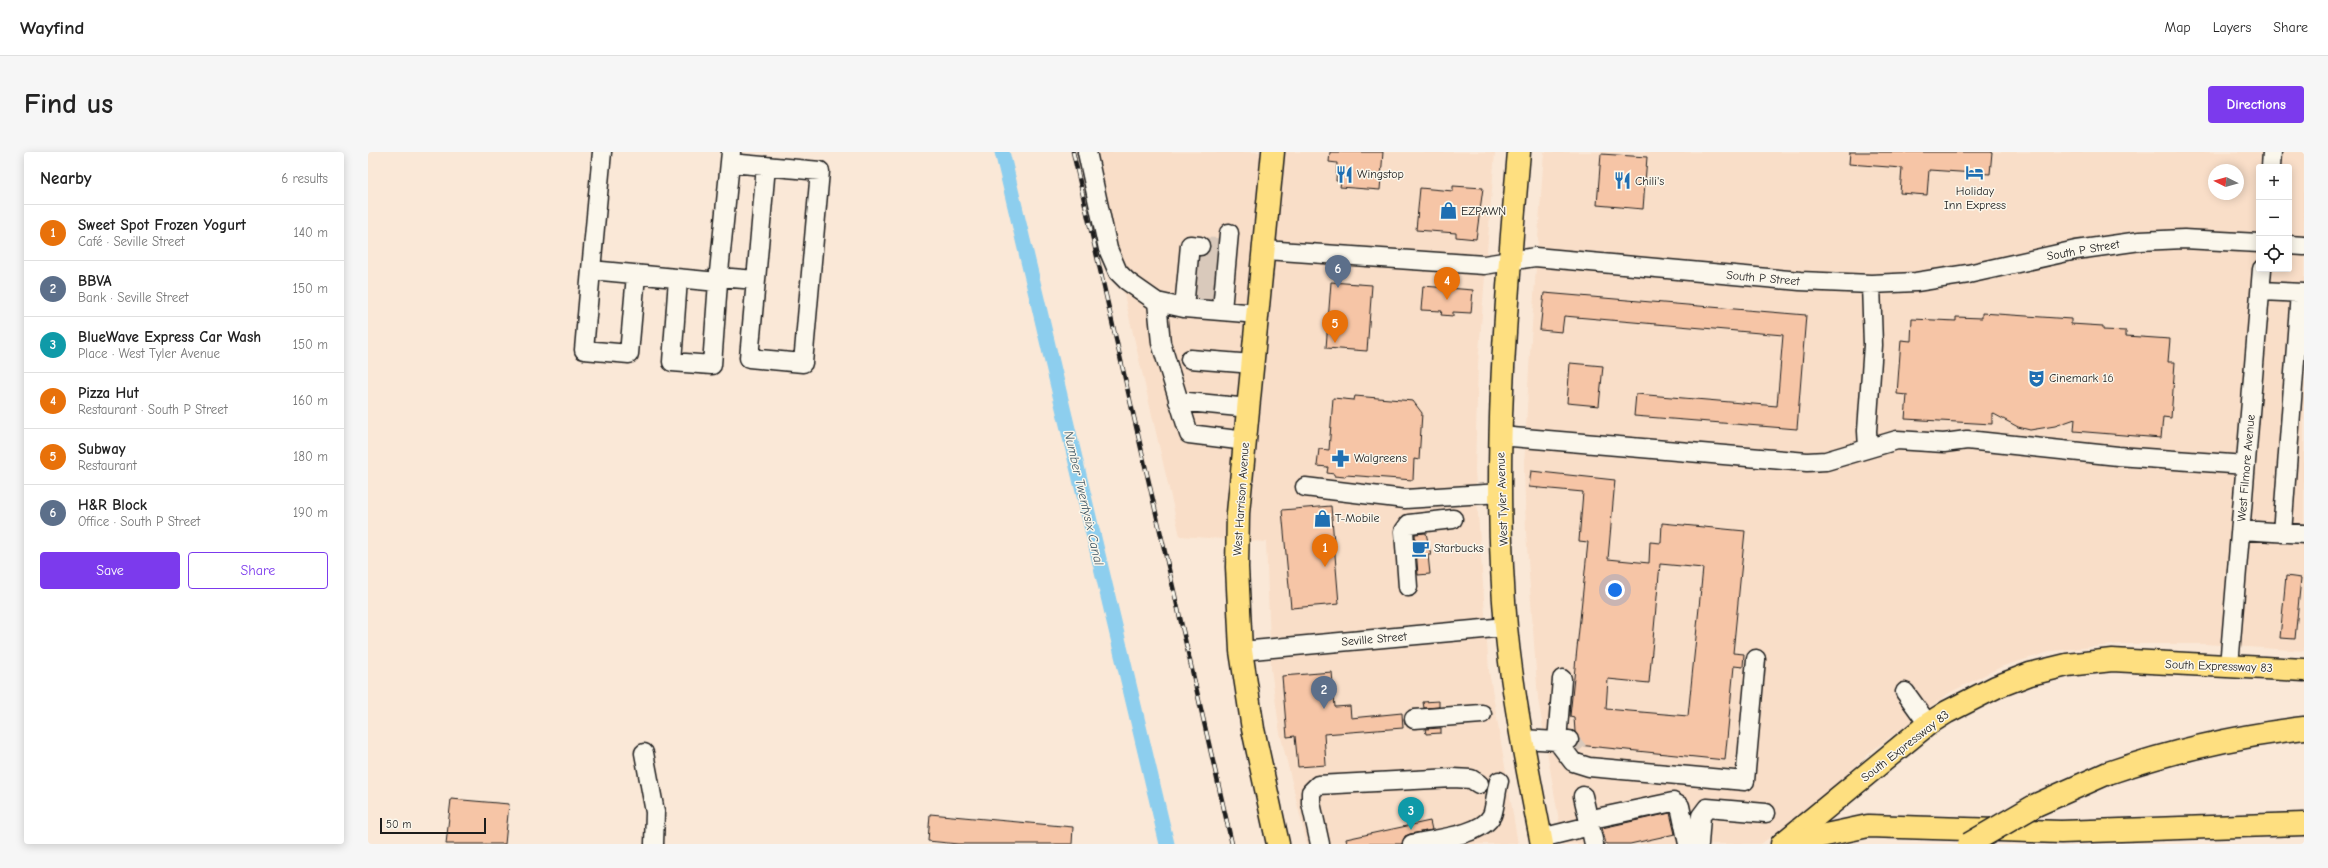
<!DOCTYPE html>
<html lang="en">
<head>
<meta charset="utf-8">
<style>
  :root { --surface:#fff; --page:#f6f6f6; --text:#222; --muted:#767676; --line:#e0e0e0; --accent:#7c3aed }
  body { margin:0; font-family:"Comic Neue",sans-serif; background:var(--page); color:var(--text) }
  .controls { position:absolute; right:12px; top:12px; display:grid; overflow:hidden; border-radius:4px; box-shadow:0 2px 10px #0003 }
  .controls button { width:36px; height:36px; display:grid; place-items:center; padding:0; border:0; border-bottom:1px solid var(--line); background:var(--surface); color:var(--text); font:20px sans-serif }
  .compass { position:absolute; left:1840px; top:12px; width:36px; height:36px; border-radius:50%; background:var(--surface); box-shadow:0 2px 10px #0003; rotate:275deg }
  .scale { position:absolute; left:12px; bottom:10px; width:106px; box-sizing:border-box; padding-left:4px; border:2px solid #1c1c1c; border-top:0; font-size:11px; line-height:14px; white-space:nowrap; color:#1c1c1c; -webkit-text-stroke:3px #fbf7ec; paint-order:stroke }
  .you { position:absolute; left:1247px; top:438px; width:14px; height:14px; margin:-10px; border:3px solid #fff; border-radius:50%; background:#1a73e8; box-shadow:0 0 0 6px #1a73e833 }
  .badge { display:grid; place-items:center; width:26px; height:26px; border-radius:50%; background:var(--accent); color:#fff; font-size:13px; font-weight:700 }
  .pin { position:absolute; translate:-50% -33px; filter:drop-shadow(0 1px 2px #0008) }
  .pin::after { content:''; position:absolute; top:21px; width:14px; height:12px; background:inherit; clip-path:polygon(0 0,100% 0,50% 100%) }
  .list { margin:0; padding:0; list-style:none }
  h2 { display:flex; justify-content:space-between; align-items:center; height:52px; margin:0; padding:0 16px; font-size:17px }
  h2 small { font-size:13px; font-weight:400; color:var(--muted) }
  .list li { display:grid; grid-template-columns:26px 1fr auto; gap:12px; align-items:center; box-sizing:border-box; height:56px; padding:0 16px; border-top:1px solid var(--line) }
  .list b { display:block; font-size:15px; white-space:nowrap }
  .list p { margin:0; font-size:13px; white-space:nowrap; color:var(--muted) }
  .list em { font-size:13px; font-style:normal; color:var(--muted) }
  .actions { display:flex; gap:8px; padding:12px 16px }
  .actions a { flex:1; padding:9px 0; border:1px solid var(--accent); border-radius:4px; text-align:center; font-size:14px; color:var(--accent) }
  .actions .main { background:var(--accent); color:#fff }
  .icon { flex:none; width:22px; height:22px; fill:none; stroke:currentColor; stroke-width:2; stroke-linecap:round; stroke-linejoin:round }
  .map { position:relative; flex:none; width:1936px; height:692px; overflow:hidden; border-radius:4px }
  header { display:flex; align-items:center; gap:24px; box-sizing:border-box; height:56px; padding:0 20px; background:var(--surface); border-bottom:1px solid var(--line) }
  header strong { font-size:19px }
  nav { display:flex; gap:22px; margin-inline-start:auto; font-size:14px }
  .intro { display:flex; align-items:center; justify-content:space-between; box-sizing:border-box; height:96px; padding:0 24px }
  h1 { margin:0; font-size:28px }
  .button { padding:10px 18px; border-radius:4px; background:var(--accent); color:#fff; font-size:14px; font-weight:700 }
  main { display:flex; gap:24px; padding:0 24px }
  aside { flex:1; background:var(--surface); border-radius:4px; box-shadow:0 2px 10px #0003 }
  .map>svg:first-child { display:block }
  .built { fill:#f9dec8; fill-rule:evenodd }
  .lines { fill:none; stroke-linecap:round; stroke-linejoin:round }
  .canal { stroke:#8dceee; stroke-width:15 }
  .building { fill:#f6c5a6; stroke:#1c1c1c; fill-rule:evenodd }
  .minor-tunnel { stroke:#d9c9bb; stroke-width:18; stroke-dasharray:18 9; stroke-linecap:butt }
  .minor-casing { stroke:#1c1c1c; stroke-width:21 }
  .major-casing { stroke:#1c1c1c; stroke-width:25 }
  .highway-casing { stroke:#1c1c1c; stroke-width:25 }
  .minor { stroke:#fbf7ec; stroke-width:18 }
  .major { stroke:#fedf80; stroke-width:22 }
  .highway { stroke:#fedf80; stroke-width:22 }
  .rail-casing { stroke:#1c1c1c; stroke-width:4.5 }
  .rail { stroke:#fbf7ec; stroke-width:3; stroke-dasharray:9; stroke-linecap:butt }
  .highway-bridge-casing { stroke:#1c1c1c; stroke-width:25; stroke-linecap:butt }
  .highway-bridge { stroke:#fedf80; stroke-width:22 }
  .labels { text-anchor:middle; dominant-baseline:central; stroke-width:3; stroke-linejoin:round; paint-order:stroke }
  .poi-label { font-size:12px; fill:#1c1c1c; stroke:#fbf7ec; text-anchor:start }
  .street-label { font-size:12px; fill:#1c1c1c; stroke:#fbf7ec }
  .water-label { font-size:13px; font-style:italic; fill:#445a66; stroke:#fbf7ec }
</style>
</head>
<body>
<header>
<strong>Wayfind</strong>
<nav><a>Map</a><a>Layers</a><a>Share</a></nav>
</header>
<div class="intro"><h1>Find us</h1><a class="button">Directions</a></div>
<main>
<aside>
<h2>Nearby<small>6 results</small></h2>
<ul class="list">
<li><span class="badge" style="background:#e8710a">1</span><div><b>Sweet Spot Frozen Yogurt</b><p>Café · Seville Street</p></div><em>140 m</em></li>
<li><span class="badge" style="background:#5c6f8a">2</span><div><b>BBVA</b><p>Bank · Seville Street</p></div><em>150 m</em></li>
<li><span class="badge" style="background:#0f9aa8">3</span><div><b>BlueWave Express Car Wash</b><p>Place · West Tyler Avenue</p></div><em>150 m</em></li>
<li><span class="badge" style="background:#e8710a">4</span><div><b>Pizza Hut</b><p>Restaurant · South P Street</p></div><em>160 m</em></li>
<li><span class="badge" style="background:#e8710a">5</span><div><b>Subway</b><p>Restaurant</p></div><em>180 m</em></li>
<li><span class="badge" style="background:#5c6f8a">6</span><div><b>H&amp;R Block</b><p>Office · South P Street</p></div><em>190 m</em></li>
</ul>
<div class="actions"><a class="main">Save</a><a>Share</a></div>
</aside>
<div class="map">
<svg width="1936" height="692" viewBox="0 0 1936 692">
  <rect width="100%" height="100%" fill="#fae8d7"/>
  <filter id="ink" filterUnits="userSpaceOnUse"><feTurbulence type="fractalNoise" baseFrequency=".025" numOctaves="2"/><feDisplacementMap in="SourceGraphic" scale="8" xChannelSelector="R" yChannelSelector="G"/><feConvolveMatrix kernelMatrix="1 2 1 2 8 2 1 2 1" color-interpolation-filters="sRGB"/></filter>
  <g filter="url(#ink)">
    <path class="built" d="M 723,0 L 1127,0 L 1110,212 L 1107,318 L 1121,519 L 1150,692 L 939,692 L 912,581 L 903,517 L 898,390 L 812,384 Z
      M 1176,0 L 1936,0 L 1936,499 L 1837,492 L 1754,492 L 1685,499 L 1635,514 L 1581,541 L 1505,598 L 1449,650 L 1393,692 L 1195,692 L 1170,547 L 1158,380 L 1156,316 L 1161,216 ZM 1891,15 L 1921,15 L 1921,117 L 1891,117 ZM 1846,18 L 1870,18 L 1870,42 L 1846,42 Z"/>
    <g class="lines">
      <path class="canal" d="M 634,0 L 799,692"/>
    </g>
    <path class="building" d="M 962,0 L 1015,0 L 1012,38 L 972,35 L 973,29 L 968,29 L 969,11 L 961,10 Z
      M 1482,0 L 1624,0 L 1622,22 L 1561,18 L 1559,43 L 1532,41 L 1534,16 L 1481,12 Z
      M 1233,2 L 1279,5 L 1275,57 L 1229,53 Z
      M 1085,34 L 1115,36 L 1108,87 L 1088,85 L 1088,81 L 1048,78 L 1052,36 L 1085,39 Z
      M 963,130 L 1004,133 L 999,199 L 958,196 Z
      M 1055,134 L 1105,138 L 1103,161 L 1085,160 L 1085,164 L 1073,163 L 1074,159 L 1053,158 Z
      M 1176,141 L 1438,163 L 1429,277 L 1266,264 L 1268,242 L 1409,254 L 1415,183 L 1196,164 L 1194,180 L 1172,178 Z
      M 1614,161 L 1703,167 L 1703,172 L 1735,174 L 1735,178 L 1758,179 L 1758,184 L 1802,187 L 1800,210 L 1807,210 L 1803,266 L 1795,265 L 1793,286 L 1706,279 L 1707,267 L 1687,274 L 1662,278 L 1650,275 L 1624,261 L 1624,272 L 1537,267 L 1539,243 L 1529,242 L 1533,188 L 1543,189 L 1544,167 L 1588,169 L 1588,165 L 1614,166 Z
      M 1202,211 L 1235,214 L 1231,254 L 1199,251 Z
      M 987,244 L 1045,249 L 1054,261 L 1051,308 L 1046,307 L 1045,328 L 978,323 L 977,325 L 966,324 L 966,322 L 959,321 L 960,315 L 949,314 L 951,297 L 961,298 L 965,246 L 986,248 Z
      M 1163,319 L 1247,328 L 1240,407 L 1281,411 L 1282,390 L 1293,391 L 1294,371 L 1377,379 L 1365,501 L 1376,502 L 1375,515 L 1366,514 L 1357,608 L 1210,593 L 1211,587 L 1207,580 L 1206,565 L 1202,564 L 1220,390 L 1211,389 L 1215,340 L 1161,335 ZM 1292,412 L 1335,416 L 1320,564 L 1238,557 L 1240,527 L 1281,531 Z
      M 963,354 L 971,452 L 923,456 L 914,358 Z
      M 1058,381 L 1063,403 L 1060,403 L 1062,422 L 1050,423 L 1047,382 Z
      M 1918,424 L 1933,426 L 1927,487 L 1912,486 Z
      M 964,520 L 967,555 L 982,554 L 983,566 L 1034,561 L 1035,576 L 956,582 L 958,613 L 930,615 L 927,584 L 919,585 L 914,524 Z
      M 1071,549 L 1071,555 L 1056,556 L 1055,550 Z
      M 1073,576 L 1073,581 L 1058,582 L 1057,577 Z
      M 83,647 L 141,652 L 137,692 L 78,692 Z
      M 1302,661 L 1307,682 L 1262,692 L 1238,692 L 1234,676 Z
      M 562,662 L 705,675 L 704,692 L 590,692 L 560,689 Z
      M 1062,669 L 1064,678 L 1042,682 L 1037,684 L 1034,692 L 979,692 L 978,687 Z"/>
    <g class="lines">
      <path class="minor-tunnel" d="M 832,94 L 852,95
        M 830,110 L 851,112
        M 829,128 L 849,130
        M 827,144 L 847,145
        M 1202,588 L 1211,599"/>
      <defs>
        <path id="minor" d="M 234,0 L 223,118 L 350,130 L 363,0
          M 719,0 L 740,97 L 750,120 L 759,129 L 789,150 L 816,156 L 890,162
          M 1903,15 L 1904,0
          M 1921,93 L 1936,94
          M 896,98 L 1116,113 L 1167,105 L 1432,129 L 1503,132 L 1548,130 L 1600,122 L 1708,98 L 1772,89 L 1816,87 L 1891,91
          M 223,118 L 216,198 L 261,202 L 268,123
          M 351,125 L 388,128 L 381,206 L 435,211 L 452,19 L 362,11
          M 310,127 L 304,210 L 344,213 L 350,130
          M 388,128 L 398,14
          M 1893,139 L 1936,141
          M 789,150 L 793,191 L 821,282 L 878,289
          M 816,156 L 822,93 L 832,94
          M 854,158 L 861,81
          M 822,207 L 885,212
          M 810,249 L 881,256
          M 1132,284 L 1439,310 L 1458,309 L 1529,288 L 1576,291 L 1599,288 L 1750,304 L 1878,313
          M 1500,296 L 1499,279 L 1505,193 L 1503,132
          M 937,335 L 1037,347 L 1133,341
          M 1873,378 L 1936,382
          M 1914,381 L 1932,141
          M 1040,435 L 1036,379 L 1041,372 L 1085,367
          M 873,499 L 1138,475
          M 1861,514 L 1894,117
          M 1194,527 L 1189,589 L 1201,588
          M 1537,540 L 1560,572
          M 1046,567 L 1114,562
          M 1154,587 L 1189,589 L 1205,610 L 1221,615 L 1377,629 L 1388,507
          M 276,601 L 287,660 L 286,692
          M 1215,644 L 1222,674
          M 1222,674 L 1224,667 L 1305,650 L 1312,654 L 1320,692
          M 1173,686 L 1222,674 L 1226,692
          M 952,692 L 943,651 L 943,640 L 950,633 L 1085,626 L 1103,627 L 1111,632
          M 1044,692 C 1065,687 1114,684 1124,663 C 1127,656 1128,639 1131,629
          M 1331,692 L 1333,664 L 1339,656 L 1398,661"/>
        <path id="major" d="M 905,0 L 870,361 L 869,415 L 873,499 L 885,577 L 910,692
          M 1151,0 C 1137,158 1124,316 1138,475 C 1145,547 1160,620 1174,692
          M 1414,692 L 1560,572 L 1579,560 L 1628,535 L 1662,522 L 1699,513 L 1744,508 L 1936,518"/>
        <path id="highway" d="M 1740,621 C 1804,599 1869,584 1936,576
          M 1415,692 L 1500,674 L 1693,680 L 1936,672"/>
      </defs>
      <use href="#minor" class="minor-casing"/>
      <use href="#major" class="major-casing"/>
      <use href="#highway" class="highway-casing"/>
      <use href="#minor" class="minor"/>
      <use href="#major" class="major"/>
      <use href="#highway" class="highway"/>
      <defs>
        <path id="rail" d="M 705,0 L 864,692"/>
      </defs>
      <use href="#rail" class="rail-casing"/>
      <use href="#rail" class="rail"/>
      <defs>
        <path id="highway-bridge" d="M 1601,692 L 1668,653 L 1740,621"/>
      </defs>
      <use href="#highway-bridge" class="highway-bridge-casing"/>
      <use href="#highway-bridge" class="highway-bridge"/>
    </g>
  </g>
  <defs>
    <symbol id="hotel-bare" viewBox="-9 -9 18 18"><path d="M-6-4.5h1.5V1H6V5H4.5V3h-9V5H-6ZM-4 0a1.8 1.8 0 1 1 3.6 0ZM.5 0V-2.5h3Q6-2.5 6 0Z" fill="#1f6fb2" stroke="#fbf7ec" stroke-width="2.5" paint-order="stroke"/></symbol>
    <symbol id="restaurant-bare" viewBox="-9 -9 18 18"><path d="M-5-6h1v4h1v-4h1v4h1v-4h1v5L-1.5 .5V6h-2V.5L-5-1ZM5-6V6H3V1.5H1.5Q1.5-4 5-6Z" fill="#1f6fb2" stroke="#fbf7ec" stroke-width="2.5" paint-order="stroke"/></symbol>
    <symbol id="shop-bare" viewBox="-9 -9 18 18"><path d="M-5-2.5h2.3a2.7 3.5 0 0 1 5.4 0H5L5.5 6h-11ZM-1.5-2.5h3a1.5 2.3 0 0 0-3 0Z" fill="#1f6fb2" stroke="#fbf7ec" stroke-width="2.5" paint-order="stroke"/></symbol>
    <symbol id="theatre-bare" viewBox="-9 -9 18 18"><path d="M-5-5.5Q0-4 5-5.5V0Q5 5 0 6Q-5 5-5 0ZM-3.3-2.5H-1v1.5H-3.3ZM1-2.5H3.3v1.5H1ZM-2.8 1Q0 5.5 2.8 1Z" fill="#1f6fb2" stroke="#fbf7ec" stroke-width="2.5" paint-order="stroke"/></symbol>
    <symbol id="pharmacy-bare" viewBox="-9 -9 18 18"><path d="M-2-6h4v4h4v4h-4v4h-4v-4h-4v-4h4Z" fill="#1f6fb2" stroke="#fbf7ec" stroke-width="2.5" paint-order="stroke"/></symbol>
    <symbol id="cafe-bare" viewBox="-9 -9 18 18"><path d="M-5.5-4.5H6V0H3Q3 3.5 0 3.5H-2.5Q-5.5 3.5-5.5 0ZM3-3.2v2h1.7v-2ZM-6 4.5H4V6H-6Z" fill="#1f6fb2" stroke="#fbf7ec" stroke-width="2.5" paint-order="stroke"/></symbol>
  </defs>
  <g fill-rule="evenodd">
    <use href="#hotel-bare" x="1594" y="8" width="25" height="25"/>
    <use href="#restaurant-bare" x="964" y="10" width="25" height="25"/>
    <use href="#restaurant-bare" x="1242" y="16" width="25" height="25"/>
    <use href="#shop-bare" x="1068" y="46" width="25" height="25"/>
    <use href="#theatre-bare" x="1656" y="214" width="25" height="25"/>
    <use href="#pharmacy-bare" x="960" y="294" width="25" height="25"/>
    <use href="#shop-bare" x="942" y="354" width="25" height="25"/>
    <use href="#cafe-bare" x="1040" y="384" width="25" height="25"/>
  </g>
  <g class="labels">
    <g class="poi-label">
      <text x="989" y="22">Wingstop</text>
      <text x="1267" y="29">Chili's</text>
      <text x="1607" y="39" text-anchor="middle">Holiday<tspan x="1607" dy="14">Inn Express</tspan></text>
      <text x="1093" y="59">EZPAWN</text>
      <text x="1681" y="226">Cinemark 16</text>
      <text x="986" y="306">Walgreens</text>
      <text x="967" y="366">T-Mobile</text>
      <text x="1066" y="396">Starbucks</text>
    </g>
    <g class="street-label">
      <text transform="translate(1715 98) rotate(-10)">South P Street</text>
      <text transform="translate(1395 126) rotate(5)">South P Street</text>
      <text transform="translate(1878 316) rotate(-85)">West Filmore Avenue</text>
      <text transform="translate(873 347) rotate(-86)">West Harrison Avenue</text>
      <text transform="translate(1134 347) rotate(-92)">West Tyler Avenue</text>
      <text transform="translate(1006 487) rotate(-5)">Seville Street</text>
      <text transform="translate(1851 514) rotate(2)">South Expressway 83</text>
      <text transform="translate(1537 594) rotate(-38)">South Expressway 83</text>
    </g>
    <g class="water-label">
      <text transform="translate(716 346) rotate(77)">Number Twentysix Canal</text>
    </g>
  </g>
</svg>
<div class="controls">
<button>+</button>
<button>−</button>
<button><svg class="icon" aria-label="locate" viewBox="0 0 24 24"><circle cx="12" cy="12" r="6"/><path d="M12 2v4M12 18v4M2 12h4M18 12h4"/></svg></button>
</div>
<svg class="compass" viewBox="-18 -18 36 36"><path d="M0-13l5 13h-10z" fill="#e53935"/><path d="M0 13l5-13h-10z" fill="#767676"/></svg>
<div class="scale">50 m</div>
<div class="you"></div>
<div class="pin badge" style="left:957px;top:415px;background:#e8710a">1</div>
<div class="pin badge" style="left:956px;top:557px;background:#5c6f8a">2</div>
<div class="pin badge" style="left:1043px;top:678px;background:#0f9aa8">3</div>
<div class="pin badge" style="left:1079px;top:148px;background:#e8710a">4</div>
<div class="pin badge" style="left:967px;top:191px;background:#e8710a">5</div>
<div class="pin badge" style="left:970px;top:136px;background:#5c6f8a">6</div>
</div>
</main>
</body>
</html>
